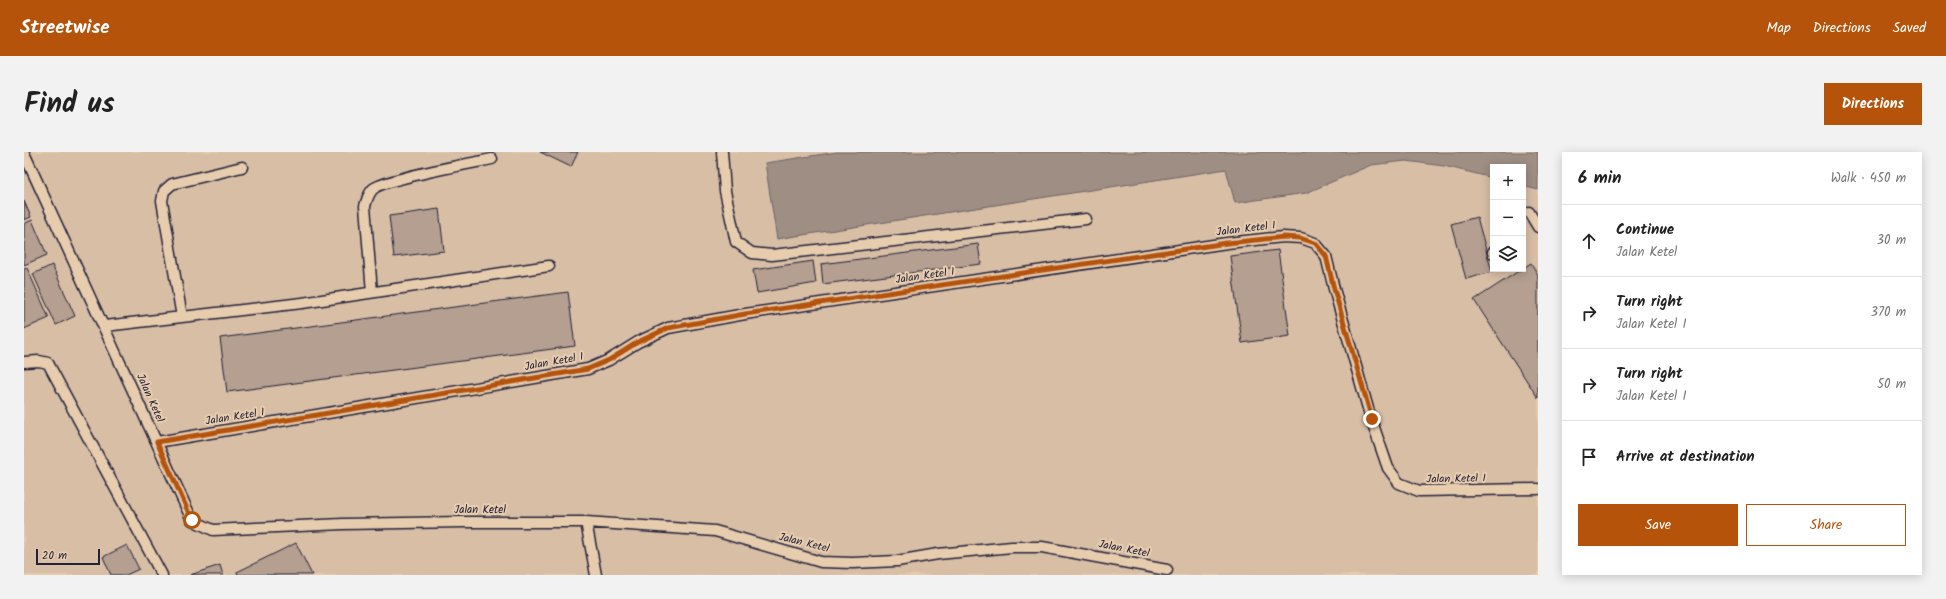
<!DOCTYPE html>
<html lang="en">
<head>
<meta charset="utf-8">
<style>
  :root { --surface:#fff; --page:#f2f2f2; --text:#222; --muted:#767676; --line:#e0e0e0; --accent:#b45309 }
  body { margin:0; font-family:Kalam,sans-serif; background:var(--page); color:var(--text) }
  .controls { position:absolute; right:12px; top:12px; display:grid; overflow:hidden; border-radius:0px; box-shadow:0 2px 10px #0003 }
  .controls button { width:36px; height:36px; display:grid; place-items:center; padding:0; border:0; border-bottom:1px solid var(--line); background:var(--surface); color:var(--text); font:20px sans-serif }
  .scale { position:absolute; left:12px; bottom:10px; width:64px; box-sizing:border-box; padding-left:4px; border:2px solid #22223b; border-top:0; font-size:11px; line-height:14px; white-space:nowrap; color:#22223b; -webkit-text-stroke:3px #e7ccae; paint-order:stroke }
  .stop { position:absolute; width:12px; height:12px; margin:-9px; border:3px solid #b45309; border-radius:50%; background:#fff }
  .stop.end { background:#b45309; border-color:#fff; box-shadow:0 1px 4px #0008 }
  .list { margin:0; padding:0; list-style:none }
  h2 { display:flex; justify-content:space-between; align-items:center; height:52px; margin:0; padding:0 16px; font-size:17px }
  h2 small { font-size:13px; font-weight:400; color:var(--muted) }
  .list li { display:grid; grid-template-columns:26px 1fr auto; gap:12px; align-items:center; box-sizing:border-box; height:72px; padding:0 16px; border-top:1px solid var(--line) }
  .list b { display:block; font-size:15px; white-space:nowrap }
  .list p { margin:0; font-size:13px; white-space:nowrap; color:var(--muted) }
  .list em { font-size:13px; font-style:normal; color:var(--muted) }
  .actions { display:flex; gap:8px; padding:12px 16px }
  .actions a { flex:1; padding:9px 0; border:1px solid var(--accent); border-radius:0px; text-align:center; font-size:14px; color:var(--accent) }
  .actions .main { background:var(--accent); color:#fff }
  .icon { flex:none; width:22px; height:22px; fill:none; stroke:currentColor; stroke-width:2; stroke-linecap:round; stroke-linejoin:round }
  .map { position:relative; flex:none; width:1514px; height:423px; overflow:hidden; border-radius:0px }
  header { display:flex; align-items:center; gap:24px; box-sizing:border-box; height:56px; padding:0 20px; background:var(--accent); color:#fff }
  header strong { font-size:19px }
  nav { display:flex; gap:22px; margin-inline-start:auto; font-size:14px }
  .intro { display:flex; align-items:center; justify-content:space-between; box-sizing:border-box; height:96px; padding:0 24px }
  h1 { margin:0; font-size:28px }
  .button { padding:10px 18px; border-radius:0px; background:var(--accent); color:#fff; font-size:14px; font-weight:700 }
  main { display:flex; gap:24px; padding:0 24px }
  aside { flex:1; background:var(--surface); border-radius:0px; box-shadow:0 2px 10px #0003 }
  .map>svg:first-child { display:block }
  .built { fill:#d8bea5 }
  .water { fill:#9e8e84; stroke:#6c6367 }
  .building { fill:#b49f90; stroke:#22223b }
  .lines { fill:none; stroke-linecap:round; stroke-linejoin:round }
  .lane-casing { stroke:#22223b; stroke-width:13 }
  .lane { stroke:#e7ccae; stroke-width:10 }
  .route { stroke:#b45309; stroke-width:5 }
  .labels { text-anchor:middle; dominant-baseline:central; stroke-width:4; stroke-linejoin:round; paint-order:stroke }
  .street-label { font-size:11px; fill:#22223b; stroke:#e7ccae }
</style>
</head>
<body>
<header>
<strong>Streetwise</strong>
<nav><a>Map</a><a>Directions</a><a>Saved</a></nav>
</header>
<div class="intro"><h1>Find us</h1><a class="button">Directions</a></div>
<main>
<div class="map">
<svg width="1514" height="423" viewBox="0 0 1514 423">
  <rect width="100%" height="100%" fill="#e7ccae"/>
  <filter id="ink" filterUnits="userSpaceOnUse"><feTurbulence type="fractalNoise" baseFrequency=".025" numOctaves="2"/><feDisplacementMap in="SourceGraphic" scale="8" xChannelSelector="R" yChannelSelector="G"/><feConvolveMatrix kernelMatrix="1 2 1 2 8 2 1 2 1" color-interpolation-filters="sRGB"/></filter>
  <g filter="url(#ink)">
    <path class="built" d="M 0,0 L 1200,0 L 1282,41 L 1347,13 L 1382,9 L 1420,14 L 1469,26 L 1469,117 L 1499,117 L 1499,34 L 1514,38 L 1514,423 L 0,423 Z"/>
    <path class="water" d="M 813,0 L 1514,0 L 1514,38 L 1499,34 L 1499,15 L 1469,15 L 1469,26 L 1420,14 L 1382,9 L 1347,13 L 1282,41 L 1211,51 L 1202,17 L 753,87 L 741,11 Z"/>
    <path class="building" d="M 516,0 L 554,0 L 547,15 Z
      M 0,49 L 7,65 L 0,68 Z
      M 415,57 L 420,99 L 370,105 L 365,64 Z
      M 1453,65 L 1468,120 L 1442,127 L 1427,72 Z
      M 8,68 L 23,103 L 0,113 L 0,72 Z
      M 954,92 L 957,112 L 799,132 L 797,112 Z
      M 1254,98 L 1266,184 L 1218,191 L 1206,104 Z
      M 789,109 L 792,131 L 733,141 L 729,118 Z
      M 1507,111 L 1514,123 L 1514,246 L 1450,148 Z
      M 28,113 L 51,164 L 32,173 L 9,122 Z
      M 3,116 L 25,166 L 0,177 L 0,117 Z
      M 544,140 L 551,194 L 203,240 L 196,186 Z
      M 272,391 L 288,423 L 214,423 L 213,420 Z
      M 103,393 L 115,417 L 102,423 L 87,423 L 79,405 Z
      M 196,413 L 199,423 L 166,423 Z"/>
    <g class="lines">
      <defs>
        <path id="lane" d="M 698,0 L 701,39 L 712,90 L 728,101 L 748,103 L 1062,67
          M 0,1 L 168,368 L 189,378 L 319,372 L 440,370 L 562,370 L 691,379 L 797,410 L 829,411 L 873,409 L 914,402 L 988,395 L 1018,395 L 1143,418
          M 1505,60 L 1514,75
          M 1469,101 L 1469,100
          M 348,140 L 341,54 C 343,48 344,42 349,37 C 360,27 448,11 468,7
          M 158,165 L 138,49 L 140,39 L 148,32 L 218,15
          M 81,174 L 278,151 L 525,114
          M 0,210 L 15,209 L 24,211 L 138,423
          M 133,290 L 564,217 L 585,208 L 614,190 L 644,176 L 721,162 L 1203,91 L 1259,85 L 1277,86 L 1291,91 L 1302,104 L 1310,137 L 1347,267 L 1364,316 L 1375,331 L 1395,339 L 1514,337
          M 562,370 L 572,423"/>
      </defs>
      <use href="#lane" class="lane-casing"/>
      <use href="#lane" class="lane"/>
    </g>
  </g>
  <g class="lines" filter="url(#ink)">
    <path class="route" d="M 168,368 L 133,290 L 564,217 L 585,208 L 614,190 L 644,176 L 721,162 L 1203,91 L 1260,85 L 1276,86 L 1291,91 L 1302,104 L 1310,137 L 1348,267"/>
  </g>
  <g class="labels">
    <g class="street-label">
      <text transform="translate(1222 77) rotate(-7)">Jalan Ketel I</text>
      <text transform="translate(901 124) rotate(-8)">Jalan Ketel I</text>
      <text transform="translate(530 210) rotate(-10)">Jalan Ketel I</text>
      <text transform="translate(126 246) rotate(66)">Jalan Ketel</text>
      <text transform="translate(211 265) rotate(-9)">Jalan Ketel I</text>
      <text transform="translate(1432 327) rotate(-1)">Jalan Ketel I</text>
      <text x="456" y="358">Jalan Ketel</text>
      <text transform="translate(780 391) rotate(14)">Jalan Ketel</text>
      <text transform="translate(1100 397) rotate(11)">Jalan Ketel</text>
    </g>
  </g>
</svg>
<div class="controls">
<button>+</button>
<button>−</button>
<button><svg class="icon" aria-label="layers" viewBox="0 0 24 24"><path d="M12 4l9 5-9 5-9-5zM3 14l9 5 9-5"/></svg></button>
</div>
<div class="scale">20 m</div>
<div class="stop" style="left:168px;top:368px"></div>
<div class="stop end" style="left:1348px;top:267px"></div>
</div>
<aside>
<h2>6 min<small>Walk · 450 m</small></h2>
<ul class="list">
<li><svg class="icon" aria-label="ahead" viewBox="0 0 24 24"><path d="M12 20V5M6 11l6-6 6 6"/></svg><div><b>Continue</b><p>Jalan Ketel</p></div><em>30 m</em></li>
<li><svg class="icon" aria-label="right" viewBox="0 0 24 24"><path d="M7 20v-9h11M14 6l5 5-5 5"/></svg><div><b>Turn right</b><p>Jalan Ketel I</p></div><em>370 m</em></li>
<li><svg class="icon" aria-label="right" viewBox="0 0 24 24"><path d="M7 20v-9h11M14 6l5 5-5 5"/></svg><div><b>Turn right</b><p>Jalan Ketel I</p></div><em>50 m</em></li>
<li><svg class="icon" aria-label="arrive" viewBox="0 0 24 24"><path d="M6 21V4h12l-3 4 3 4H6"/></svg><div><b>Arrive at destination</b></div></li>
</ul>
<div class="actions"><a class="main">Save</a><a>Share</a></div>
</aside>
</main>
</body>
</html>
